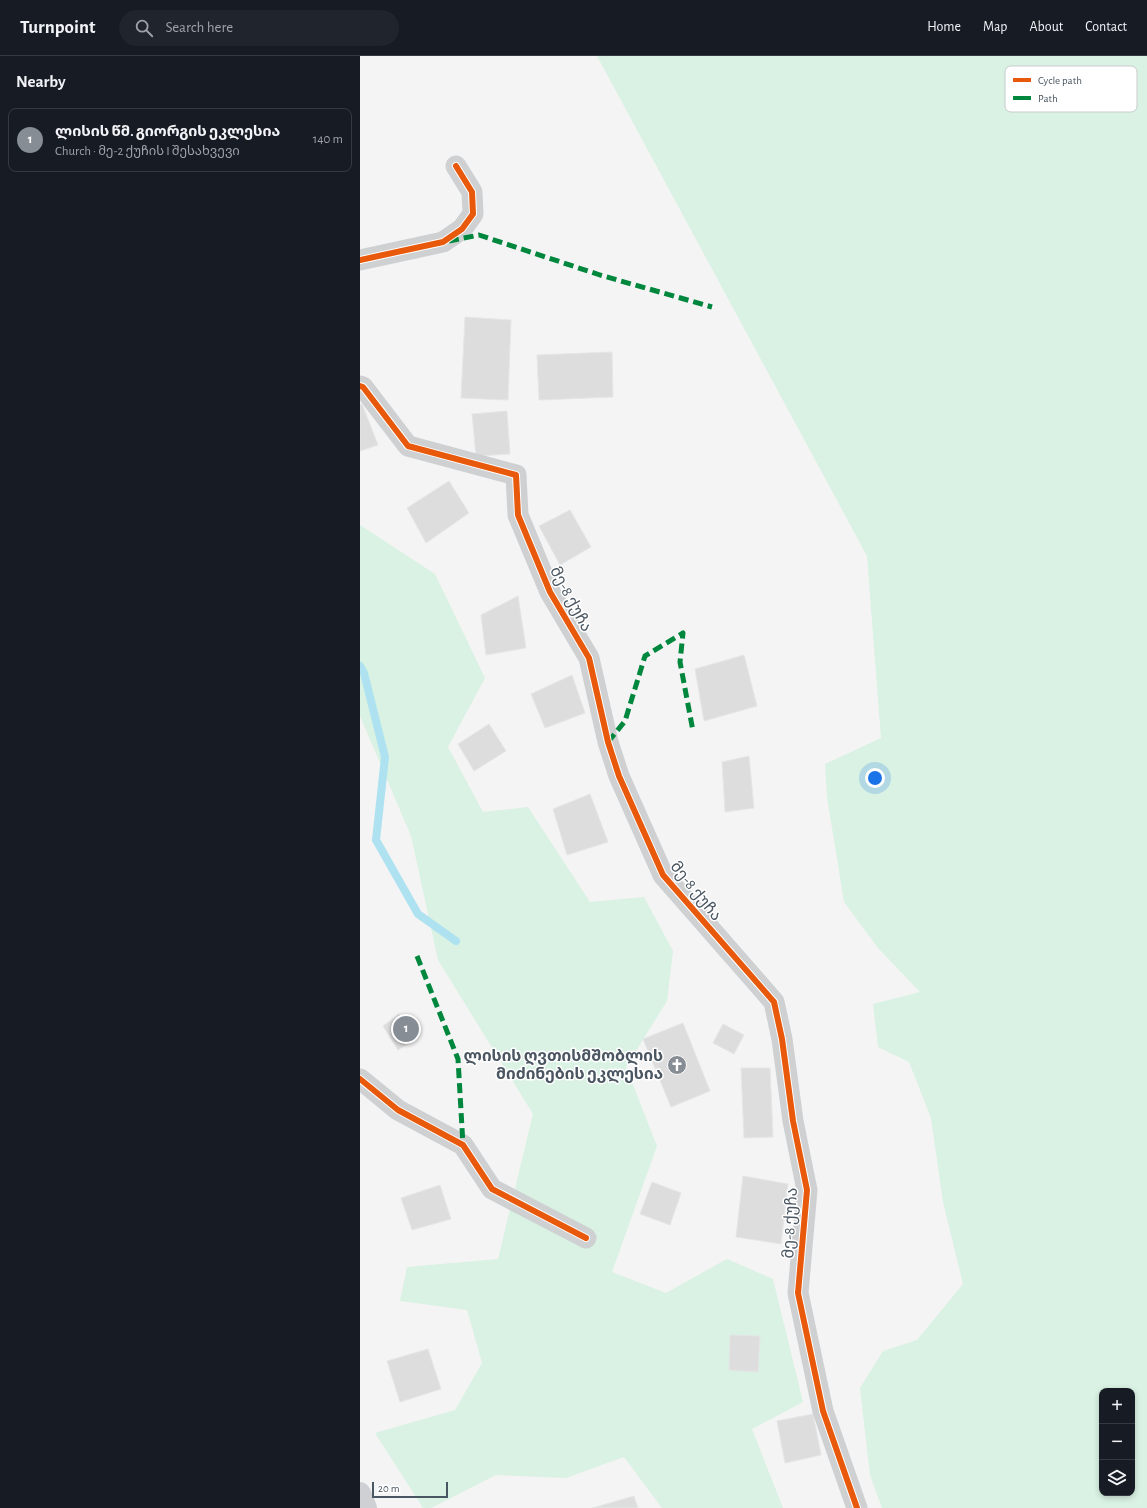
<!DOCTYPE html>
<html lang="en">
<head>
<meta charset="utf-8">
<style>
  :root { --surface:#171b24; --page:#20242c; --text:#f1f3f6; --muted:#9ea1a6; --line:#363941; --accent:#868d94 }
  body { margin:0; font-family:"Alegreya Sans","Noto Sans Georgian",sans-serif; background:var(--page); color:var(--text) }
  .controls { position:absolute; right:12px; bottom:12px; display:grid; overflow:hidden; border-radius:8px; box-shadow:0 2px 6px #0003 }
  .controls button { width:36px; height:36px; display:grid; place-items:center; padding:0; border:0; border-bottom:1px solid var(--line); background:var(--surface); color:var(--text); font:20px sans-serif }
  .scale { position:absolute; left:12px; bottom:10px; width:76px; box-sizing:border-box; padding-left:4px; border:2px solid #4a5661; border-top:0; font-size:11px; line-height:14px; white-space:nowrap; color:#4a5661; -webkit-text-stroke:3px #fff; paint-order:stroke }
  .you { position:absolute; left:515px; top:722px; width:14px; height:14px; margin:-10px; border:3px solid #fff; border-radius:50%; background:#1a73e8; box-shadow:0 0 0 6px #1a73e833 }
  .badge { display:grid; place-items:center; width:26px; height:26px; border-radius:50%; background:var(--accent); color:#fff; font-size:13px; font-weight:700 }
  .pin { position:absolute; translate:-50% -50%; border:2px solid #fff; box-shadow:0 1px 4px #0006 }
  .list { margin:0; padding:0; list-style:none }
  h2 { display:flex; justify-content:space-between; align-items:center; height:52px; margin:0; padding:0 16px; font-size:17px }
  h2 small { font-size:13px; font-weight:400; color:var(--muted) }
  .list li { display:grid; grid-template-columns:26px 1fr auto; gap:12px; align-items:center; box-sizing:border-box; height:64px; margin:0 8px 8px; padding:0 8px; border:1px solid var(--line); border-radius:8px }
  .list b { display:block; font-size:15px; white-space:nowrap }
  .list p { margin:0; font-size:13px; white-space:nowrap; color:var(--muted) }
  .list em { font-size:13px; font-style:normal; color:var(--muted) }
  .icon { flex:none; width:22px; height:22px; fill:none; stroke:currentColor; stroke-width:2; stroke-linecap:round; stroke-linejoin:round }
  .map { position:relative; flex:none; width:787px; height:1452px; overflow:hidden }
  header { display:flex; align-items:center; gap:24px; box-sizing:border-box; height:56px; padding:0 20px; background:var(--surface); border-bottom:1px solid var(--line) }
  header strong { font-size:19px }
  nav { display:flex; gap:22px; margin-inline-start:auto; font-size:14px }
  .search { width:280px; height:36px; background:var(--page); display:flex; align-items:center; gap:10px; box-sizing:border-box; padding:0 14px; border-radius:22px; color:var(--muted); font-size:15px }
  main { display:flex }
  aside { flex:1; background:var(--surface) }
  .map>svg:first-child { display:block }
  .green { fill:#d9f2e3; fill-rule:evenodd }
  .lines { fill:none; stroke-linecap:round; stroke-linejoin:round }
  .stream { stroke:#aee2f0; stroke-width:8 }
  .building { fill:#ddddde; stroke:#e5e6e7 }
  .street { stroke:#ced0d2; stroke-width:21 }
  .secondary { stroke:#ced0d4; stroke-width:22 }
  .quiet { stroke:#00873e; stroke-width:5; stroke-dasharray:10 5; stroke-linecap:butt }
  .cycleway-casing { stroke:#fff; stroke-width:8 }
  .cycleway { stroke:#e8590c; stroke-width:6 }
  .labels { text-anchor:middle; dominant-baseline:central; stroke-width:3; stroke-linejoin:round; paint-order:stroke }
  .street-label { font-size:16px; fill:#4a5661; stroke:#fff }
  .poi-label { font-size:16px; font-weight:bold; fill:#4a5661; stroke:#fff; text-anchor:end }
  .key { fill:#fff; stroke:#c9ccd0; stroke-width:1 }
  .key-label { font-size:11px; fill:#4a5661 }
</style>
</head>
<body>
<header>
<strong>Turnpoint</strong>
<div class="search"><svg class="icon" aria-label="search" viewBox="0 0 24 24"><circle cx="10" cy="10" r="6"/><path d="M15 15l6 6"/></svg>Search here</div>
<nav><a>Home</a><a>Map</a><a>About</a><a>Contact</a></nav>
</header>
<main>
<aside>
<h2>Nearby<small></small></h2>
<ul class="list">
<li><span class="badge">1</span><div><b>ლისის წმ. გიორგის ეკლესია</b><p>Church · მე-2 ქუჩის I შესახვევი</p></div><em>140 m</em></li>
</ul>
</aside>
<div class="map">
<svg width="787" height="1452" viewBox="0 0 787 1452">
  <rect width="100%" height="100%" fill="#f4f4f4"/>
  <path class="green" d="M 237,0 L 787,0 L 787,1452 L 522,1452 L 510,1419 L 500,1332 L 523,1295 L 557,1284 L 603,1228 L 583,1146 L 571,1062 L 549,1006 L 518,991 L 513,948 L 560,936 L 518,892 L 484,846 L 467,741 L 465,708 L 521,682 L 507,500 ZM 742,1335 L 772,1335 L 772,1437 L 742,1437 Z
    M 0,469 L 75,518 L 125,622 L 88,691 L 123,756 L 168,751 L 230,846 L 284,841 L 313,895 L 307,945 L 266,1011 L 297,1090 L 252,1216 L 306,1237 L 367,1203 L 413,1223 L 443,1346 L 392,1373 L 423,1452 L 302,1452 L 264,1401 L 206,1422 L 136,1419 L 71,1452 L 63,1452 L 15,1377 L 95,1354 L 122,1307 L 107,1254 L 40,1245 L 47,1211 L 138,1203 L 173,1058 L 78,904 L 51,780 L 0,660 Z"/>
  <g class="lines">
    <path class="stream" d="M 0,610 L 4,617 L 25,701 L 16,784 L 58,858 L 96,885"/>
  </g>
  <path class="building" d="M 105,261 L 151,264 L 148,344 L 101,342 Z
    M 252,296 L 253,341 L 179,344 L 177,299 Z
    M 2,348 L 18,389 L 0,395 L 0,349 Z
    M 147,355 L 150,398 L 116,400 L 112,358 Z
    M 89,425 L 109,457 L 66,487 L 47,452 Z
    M 210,454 L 231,491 L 200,509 L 179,470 Z
    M 158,540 L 166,592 L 126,599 L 121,559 Z
    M 384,599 L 397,650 L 344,665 L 335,613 Z
    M 212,619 L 225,657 L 185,672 L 171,638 Z
    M 129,668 L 146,695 L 114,715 L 98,688 Z
    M 389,700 L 394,752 L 365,756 L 362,706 Z
    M 230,738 L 248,786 L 207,799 L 193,753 Z
    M 39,958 L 57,982 L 38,994 L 23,970 Z
    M 323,967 L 350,1035 L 311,1051 L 283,983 Z
    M 363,968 L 384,979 L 374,998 L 353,987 Z
    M 381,1012 L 410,1012 L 413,1081 L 384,1082 Z
    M 383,1120 L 428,1128 L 421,1188 L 376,1181 Z
    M 292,1126 L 321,1137 L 310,1169 L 280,1158 Z
    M 80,1129 L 91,1163 L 52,1174 L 41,1142 Z
    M 370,1279 L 400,1280 L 398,1316 L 369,1314 Z
    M 68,1293 L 81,1333 L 40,1346 L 27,1305 Z
    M 453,1358 L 461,1399 L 425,1407 L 417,1365 Z
    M 274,1440 L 278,1452 L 232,1452 Z"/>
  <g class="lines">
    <path class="street" d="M 0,204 L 83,186 L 102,173 L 113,158 L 112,136 L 96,110
      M 0,330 L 3,331 L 48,390 L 156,419 L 158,459 L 190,536 L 229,602 L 248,686 L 259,720 L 303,819 L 414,946 L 422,983 L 433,1065 L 447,1134 L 438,1237 L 463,1355 L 497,1452
      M 0,1023 L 38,1054 L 103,1089 L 132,1133 L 226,1182"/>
    <path class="secondary" d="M 0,1437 L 6,1452"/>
    <path class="quiet" d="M 89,185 L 119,179 L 240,219 L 352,251
      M 248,686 L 265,665 L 285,600 L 323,577 L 320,606 L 333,675
      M 57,900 L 98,1003 L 103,1089"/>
    <defs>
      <path id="cycleway" d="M 0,204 L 83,186 L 102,173 L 113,158 L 112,136 L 96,110
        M 0,330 L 3,331 L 48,390 L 156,419 L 158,459 L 190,536 L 229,602 L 248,686 L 259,720 L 303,819 L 414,946 L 422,983 L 433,1065 L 447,1134 L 438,1237 L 463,1355 L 497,1452
        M 0,1023 L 38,1054 L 103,1089 L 132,1133 L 226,1182"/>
    </defs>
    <use href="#cycleway" class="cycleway-casing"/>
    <use href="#cycleway" class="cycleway"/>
  </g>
  <defs>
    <symbol id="church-disc" viewBox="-11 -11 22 22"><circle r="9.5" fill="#868d94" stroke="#fff"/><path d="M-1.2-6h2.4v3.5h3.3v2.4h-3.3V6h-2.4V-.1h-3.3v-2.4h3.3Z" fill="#fff"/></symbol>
  </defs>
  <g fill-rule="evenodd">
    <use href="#church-disc" x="306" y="998" width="22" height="22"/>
  </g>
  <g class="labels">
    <g class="street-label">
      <text transform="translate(211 543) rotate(62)">მე-8 ქუჩა</text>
      <text transform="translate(336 835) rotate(51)">მე-8 ქუჩა</text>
      <text transform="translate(430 1167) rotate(-87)">მე-8 ქუჩა</text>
    </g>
    <g class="poi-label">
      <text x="303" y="1000">ლისის ღვთისმშობლის<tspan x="303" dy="18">მიძინების ეკლესია</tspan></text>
    </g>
  </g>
  <rect x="645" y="10" width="132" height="46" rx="6" class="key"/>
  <rect x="653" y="22" width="18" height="4" fill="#e8590c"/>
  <rect x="653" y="40" width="18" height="4" fill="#00873e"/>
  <g class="key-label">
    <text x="678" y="28">Cycle path</text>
    <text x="678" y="46">Path</text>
  </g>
</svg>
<div class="controls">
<button>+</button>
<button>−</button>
<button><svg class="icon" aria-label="layers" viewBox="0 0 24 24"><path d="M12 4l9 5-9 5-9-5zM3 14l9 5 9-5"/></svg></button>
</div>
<div class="scale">20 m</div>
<div class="you"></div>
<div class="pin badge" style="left:46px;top:973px">1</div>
</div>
</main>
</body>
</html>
